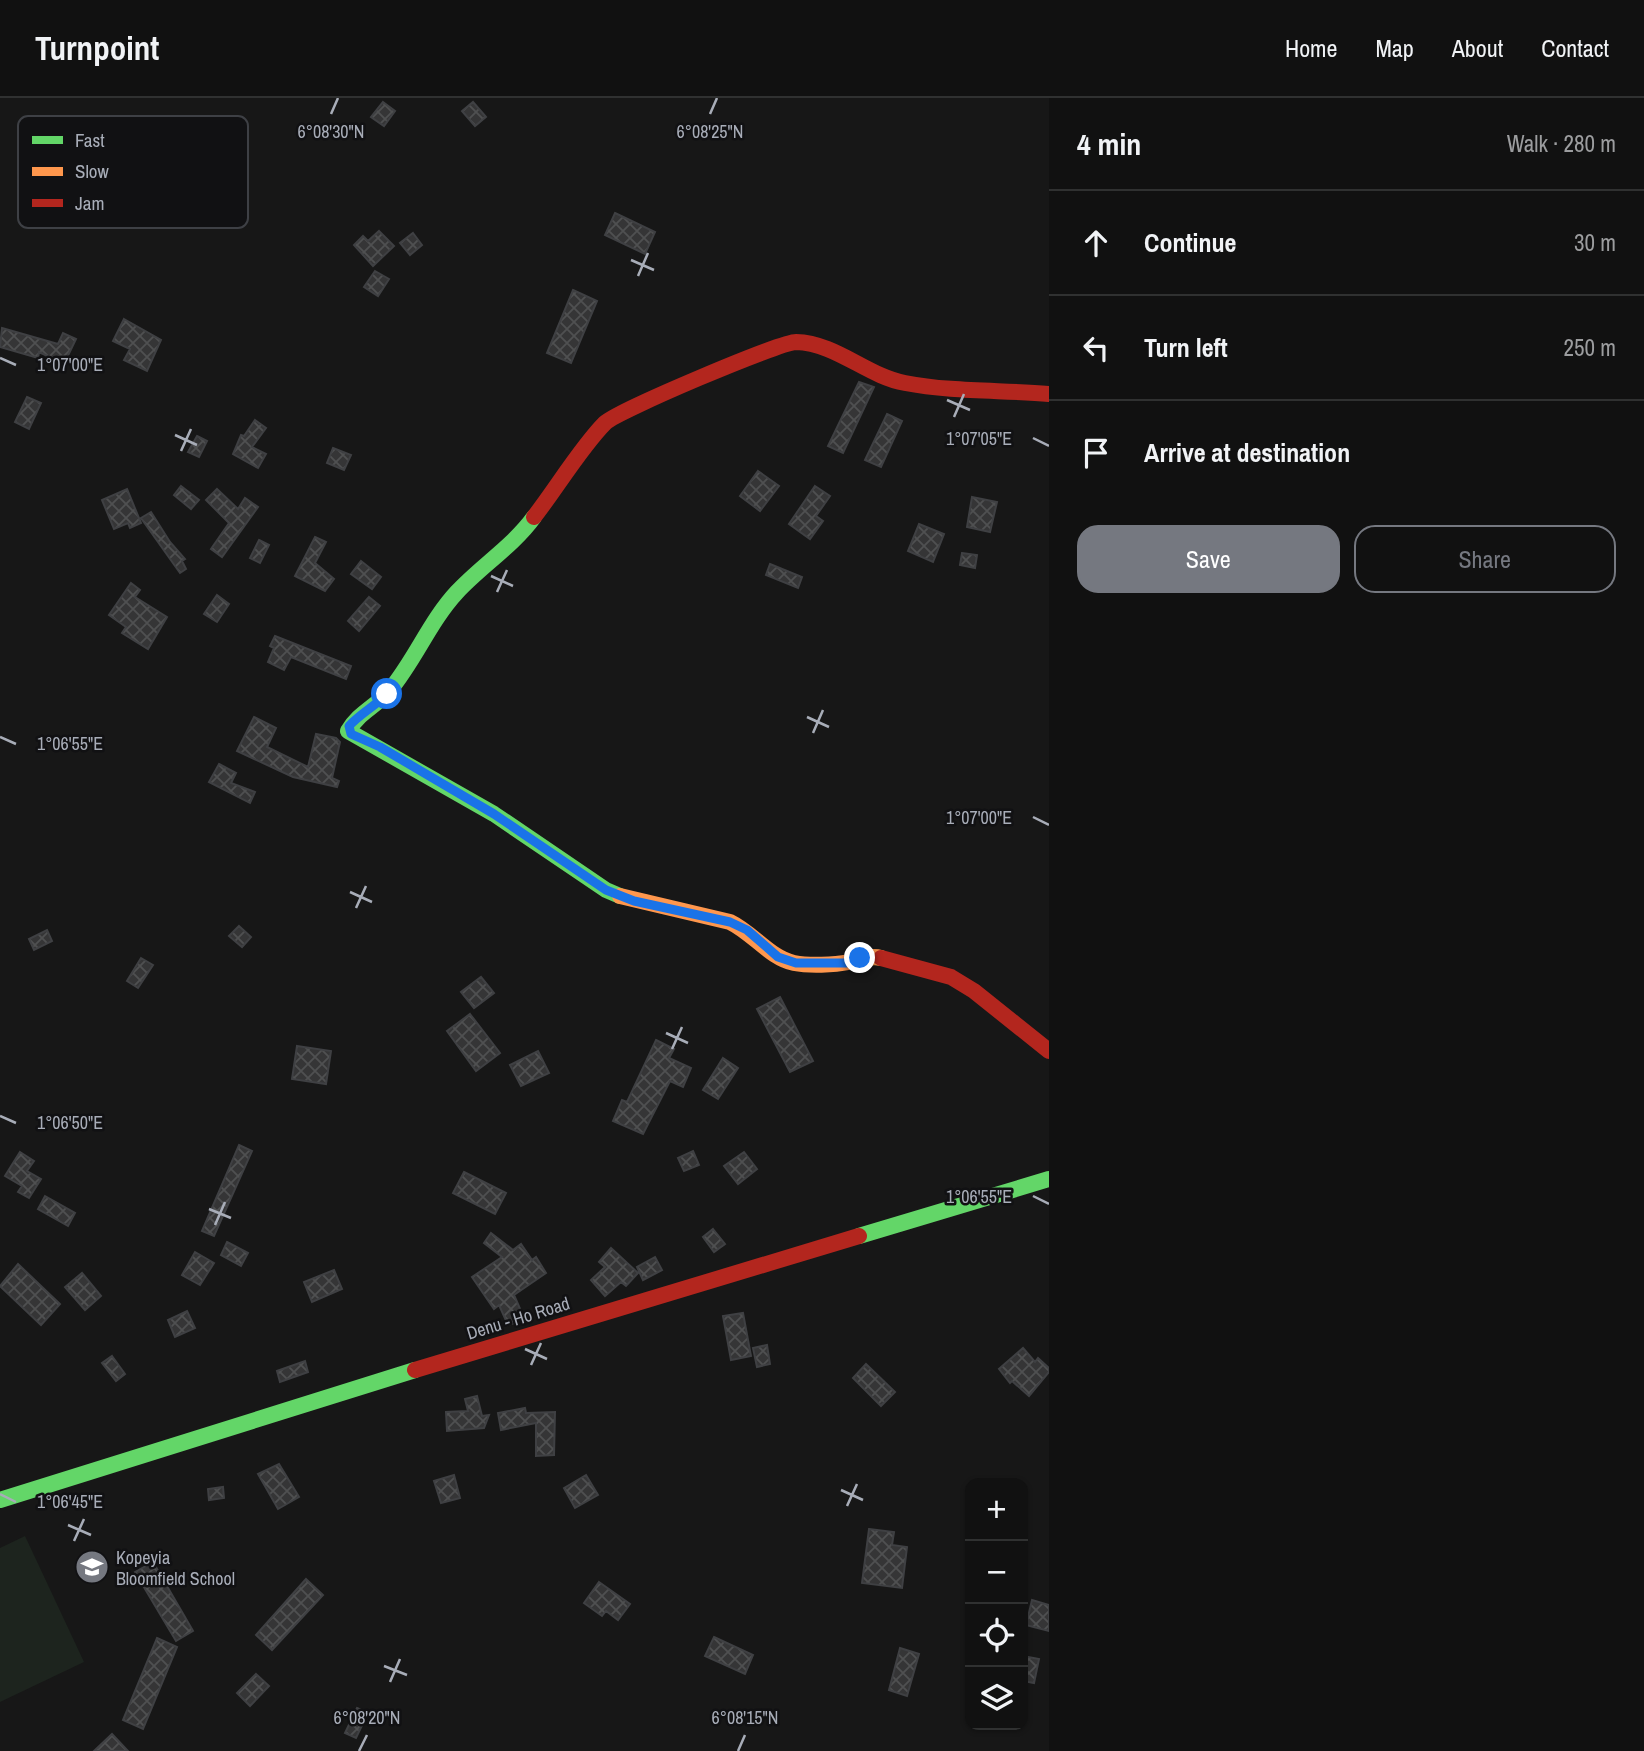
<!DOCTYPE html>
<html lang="en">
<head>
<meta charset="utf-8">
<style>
  :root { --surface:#111; --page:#1e1f1f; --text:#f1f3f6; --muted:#9c9d9f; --line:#303131; --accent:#757880 }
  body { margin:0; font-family:"Archivo Narrow",sans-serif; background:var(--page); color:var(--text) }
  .controls { position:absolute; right:21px; bottom:21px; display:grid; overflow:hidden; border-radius:14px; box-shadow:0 2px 5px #0004 }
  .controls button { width:63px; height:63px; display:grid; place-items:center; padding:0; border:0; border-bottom:2px solid var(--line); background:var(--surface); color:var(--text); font:35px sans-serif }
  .stop { position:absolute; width:21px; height:21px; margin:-16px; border:5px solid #1a73e8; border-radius:50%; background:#fff }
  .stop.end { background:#1a73e8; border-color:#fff; box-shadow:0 2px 7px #0008 }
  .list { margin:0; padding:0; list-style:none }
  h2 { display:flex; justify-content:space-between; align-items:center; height:91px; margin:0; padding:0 28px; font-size:30px }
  h2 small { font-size:23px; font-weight:400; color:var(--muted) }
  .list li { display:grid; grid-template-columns:46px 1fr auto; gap:21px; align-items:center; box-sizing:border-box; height:105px; padding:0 28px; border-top:2px solid var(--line) }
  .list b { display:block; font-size:26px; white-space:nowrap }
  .list em { font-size:23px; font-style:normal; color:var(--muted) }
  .actions { display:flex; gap:14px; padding:21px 28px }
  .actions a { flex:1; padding:16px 0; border:2px solid var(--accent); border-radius:21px; text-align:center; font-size:24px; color:var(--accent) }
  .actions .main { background:var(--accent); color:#fff }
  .icon { flex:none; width:38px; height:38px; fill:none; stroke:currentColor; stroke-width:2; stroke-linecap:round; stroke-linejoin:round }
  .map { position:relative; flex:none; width:1049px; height:1653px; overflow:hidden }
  header { display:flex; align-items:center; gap:42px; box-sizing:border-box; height:98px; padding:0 35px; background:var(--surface); border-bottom:2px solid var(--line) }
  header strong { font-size:33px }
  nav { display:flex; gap:38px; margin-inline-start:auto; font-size:24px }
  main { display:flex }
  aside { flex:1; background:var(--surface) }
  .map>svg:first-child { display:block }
  .park { fill:#1d241e }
  .building { fill:url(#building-cross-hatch); stroke:#3f4043; stroke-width:2 }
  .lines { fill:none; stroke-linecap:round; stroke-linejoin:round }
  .fast { stroke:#63d668; stroke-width:16 }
  .slow { stroke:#ff974d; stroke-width:16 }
  .jam { stroke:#b3261e; stroke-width:16 }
  .route { stroke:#1a73e8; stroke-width:9 }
  .ticks { fill:none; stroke:#a8adb8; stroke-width:2.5 }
  .labels { text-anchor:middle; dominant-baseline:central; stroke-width:5; stroke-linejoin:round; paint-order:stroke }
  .street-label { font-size:18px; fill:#a8adb8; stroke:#111113 }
  .poi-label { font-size:18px; fill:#a8adb8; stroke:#111113; text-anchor:start }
  .key { fill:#111113; stroke:#3e4045; stroke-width:2 }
  .key-label { font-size:19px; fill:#a8adb8 }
  .ticks-label { font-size:18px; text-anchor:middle; fill:#a8adb8; stroke:#111113; stroke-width:5; stroke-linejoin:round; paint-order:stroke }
</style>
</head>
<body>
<header>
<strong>Turnpoint</strong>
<nav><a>Home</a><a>Map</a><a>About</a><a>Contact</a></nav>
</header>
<main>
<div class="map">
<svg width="1049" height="1653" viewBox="0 0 1049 1653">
  <defs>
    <pattern id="building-cross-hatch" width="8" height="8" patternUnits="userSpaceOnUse" patternTransform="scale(1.75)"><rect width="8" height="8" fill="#353536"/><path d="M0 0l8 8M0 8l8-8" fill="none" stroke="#4f5051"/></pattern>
  </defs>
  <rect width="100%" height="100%" fill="#171717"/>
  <path class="park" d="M 25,1438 L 84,1564 L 0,1604 L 0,1450 Z"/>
  <path class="building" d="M 383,4 L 395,13 L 384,28 L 371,19 Z
    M 473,4 L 486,19 L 475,28 L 462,13 Z
    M 615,115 L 655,134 L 645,156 L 605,137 Z
    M 379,133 L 394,148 L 373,168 L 354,147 L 363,138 L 368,143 Z
    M 413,135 L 422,147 L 410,157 L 400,145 Z
    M 375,173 L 389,181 L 378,198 L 364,189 Z
    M 573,192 L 597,203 L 571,265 L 547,255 Z
    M 124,221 L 161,242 L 147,273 L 124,262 L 130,251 L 113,243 Z
    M 2,230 L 58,246 L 63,235 L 76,241 L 64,266 L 39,254 L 38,260 L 0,249 Z
    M 859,284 L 874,289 L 843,355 L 828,348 Z
    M 27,299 L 41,305 L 29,331 L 15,324 Z
    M 887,316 L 902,323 L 881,369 L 865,362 Z
    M 255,322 L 266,330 L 252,349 L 266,356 L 258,370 L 233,356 L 241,337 L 244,338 Z
    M 197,338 L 207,343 L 199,359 L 188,354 Z
    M 333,350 L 351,357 L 344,372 L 327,365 Z
    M 758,373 L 779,388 L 760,413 L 740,398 Z
    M 181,388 L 199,402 L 191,411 L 174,397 Z
    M 815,388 L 830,398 L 816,418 L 823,423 L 810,441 L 789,426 Z
    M 127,391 L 141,425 L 130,430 L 128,425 L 114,431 L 102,402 Z
    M 217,391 L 238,411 L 245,400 L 258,409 L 222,459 L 211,451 L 229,425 L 206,402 Z
    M 972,399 L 997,404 L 990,434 L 967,429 Z
    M 151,414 L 170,444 L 185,461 L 182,463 L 186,471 L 180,475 L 141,420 Z
    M 919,426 L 944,436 L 933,464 L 908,453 Z
    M 315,439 L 326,444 L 315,465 L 334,481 L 325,493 L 295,478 Z
    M 259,442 L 269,447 L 260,465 L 250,460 Z
    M 962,455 L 977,457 L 975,470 L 960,467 Z
    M 361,463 L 381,479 L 372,491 L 351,476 Z
    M 770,466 L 802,479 L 798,490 L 766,477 Z
    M 131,485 L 140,492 L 135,499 L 167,519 L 148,551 L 122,535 L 126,529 L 109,517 Z
    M 217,497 L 229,506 L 217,524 L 204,516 Z
    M 369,499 L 380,508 L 359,533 L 348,523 Z
    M 275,538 L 351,568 L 346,581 L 291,559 L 284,572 L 268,564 L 274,550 L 270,548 Z
    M 254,619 L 276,630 L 267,649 L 308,669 L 316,636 L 336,640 L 340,644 L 332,680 L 339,683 L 337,689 L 293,679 L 237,653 Z
    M 219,666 L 236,675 L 231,685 L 255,694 L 250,705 L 209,684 Z
    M 239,828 L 251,839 L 242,849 L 229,838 Z
    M 47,832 L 52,843 L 34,852 L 29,841 Z
    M 141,860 L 153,867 L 138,890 L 127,883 Z
    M 481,879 L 494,895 L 474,910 L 461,894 Z
    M 780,899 L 813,963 L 790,974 L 757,911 Z
    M 470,916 L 500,955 L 476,973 L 447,933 Z
    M 656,942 L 674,951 L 669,960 L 691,970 L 683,989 L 670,983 L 643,1036 L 613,1023 L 622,1002 L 627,1004 Z
    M 297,948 L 331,953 L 326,986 L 292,981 Z
    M 538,953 L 549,975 L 521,988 L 510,967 Z
    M 723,960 L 738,970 L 718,1001 L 703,992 Z
    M 239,1047 L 252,1053 L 214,1138 L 202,1133 Z
    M 693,1053 L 699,1067 L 684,1073 L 678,1060 Z
    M 20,1054 L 34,1063 L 27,1073 L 41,1081 L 29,1100 L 18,1094 L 22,1088 L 5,1078 Z
    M 744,1054 L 757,1071 L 738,1086 L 724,1068 Z
    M 464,1074 L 506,1095 L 495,1116 L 453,1095 Z
    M 45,1098 L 75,1115 L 68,1128 L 38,1111 Z
    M 713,1131 L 725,1146 L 714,1154 L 703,1139 Z
    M 491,1135 L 513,1152 L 521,1146 L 532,1162 L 536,1159 L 546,1175 L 514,1197 L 525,1222 L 508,1227 L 499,1207 L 494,1211 L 472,1179 L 502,1159 L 484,1145 Z
    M 227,1144 L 248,1155 L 241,1168 L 221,1157 Z
    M 611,1150 L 638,1175 L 626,1188 L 621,1184 L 605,1198 L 591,1182 L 605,1169 L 599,1164 Z
    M 195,1154 L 214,1165 L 200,1187 L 182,1177 Z
    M 655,1159 L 662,1172 L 643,1182 L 637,1169 Z
    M 18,1166 L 60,1206 L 41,1227 L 0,1188 Z
    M 334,1172 L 342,1191 L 312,1204 L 304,1184 Z
    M 82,1175 L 101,1198 L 85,1212 L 65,1189 Z
    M 187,1213 L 195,1230 L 175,1239 L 168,1222 Z
    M 743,1215 L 751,1258 L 731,1262 L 723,1218 Z
    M 767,1247 L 770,1266 L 757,1269 L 753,1250 Z
    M 1023,1250 L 1035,1264 L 1038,1260 L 1049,1270 L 1049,1274 L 1029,1298 L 1012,1283 L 1010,1285 L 999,1271 Z
    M 112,1258 L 125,1276 L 116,1283 L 102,1265 Z
    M 305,1263 L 308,1274 L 280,1284 L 277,1273 Z
    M 866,1266 L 895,1294 L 881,1308 L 853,1280 Z
    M 477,1298 L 482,1318 L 489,1317 L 484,1330 L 447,1333 L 446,1314 L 468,1313 L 465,1301 Z
    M 525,1310 L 526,1315 L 555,1314 L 554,1357 L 536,1358 L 536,1325 L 501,1332 L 498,1315 Z
    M 279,1366 L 299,1399 L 278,1411 L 258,1376 Z
    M 454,1377 L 460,1400 L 441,1405 L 434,1383 Z
    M 586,1377 L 598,1397 L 575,1410 L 564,1390 Z
    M 223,1389 L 224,1400 L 209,1402 L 208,1391 Z
    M 869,1431 L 894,1434 L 892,1447 L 907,1449 L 902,1490 L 862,1485 Z
    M 153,1464 L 193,1533 L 176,1543 L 135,1474 Z
    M 306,1481 L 323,1497 L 272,1552 L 256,1537 Z
    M 599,1484 L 630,1506 L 618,1522 L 606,1513 L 602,1518 L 584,1505 Z
    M 1032,1502 L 1049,1507 L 1049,1533 L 1026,1527 Z
    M 714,1539 L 753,1557 L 745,1576 L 705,1558 Z
    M 157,1540 L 177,1549 L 143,1631 L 123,1622 Z
    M 900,1550 L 919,1556 L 907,1598 L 889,1592 Z
    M 1023,1558 L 1039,1561 L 1034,1585 L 1023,1583 Z
    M 256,1576 L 269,1588 L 250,1608 L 237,1595 Z
    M 357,1610 L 368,1615 L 356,1640 L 345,1635 Z
    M 112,1636 L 128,1653 L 94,1653 Z"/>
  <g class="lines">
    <path class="fast" d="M 534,419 C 513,448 481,468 457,494 C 430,523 415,562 390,592 C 377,608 358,615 348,633 L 494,716 L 606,792 L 620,798
      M 859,1138 L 1049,1081
      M 0,1402 L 415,1272"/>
    <path class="slow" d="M 620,798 L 730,824 C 753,835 770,860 794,865 C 809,868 834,867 849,864 C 860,862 870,857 881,860"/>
    <path class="jam" d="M 534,419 C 556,391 581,349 605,325 C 617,313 780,244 796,244 C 836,245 867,278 905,285 C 951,294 1002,292 1049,296
      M 881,860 L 951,879 L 974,893 L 1049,953
      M 415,1272 L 859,1138"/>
  </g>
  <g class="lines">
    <path class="route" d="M 387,596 C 375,608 360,616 349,628 L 351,636 L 380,649 L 494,716 L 606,792 L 634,803 L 730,824 L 747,832 L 778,859 L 796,865 L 846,865 L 860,860"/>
  </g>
  <path class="ticks" d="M 331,16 L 338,0M 710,16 L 717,0M 631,162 L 654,172M 638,178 L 648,155M 0,260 L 16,267M 947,302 L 970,312M 954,319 L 964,296M 175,337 L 197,347M 1033,340 L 1049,348M 181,353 L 191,331M 491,478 L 513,488M 497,494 L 507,472M 807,619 L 829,629M 813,635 L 823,612M 0,639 L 16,646M 1033,719 L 1049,727M 350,794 L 372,804M 356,810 L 366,788M 666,935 L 688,945M 672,951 L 682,929M 0,1018 L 16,1025M 1033,1098 L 1049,1106M 209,1111 L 231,1120M 215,1127 L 225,1104M 525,1251 L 547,1261M 531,1267 L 541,1245M 841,1392 L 863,1402M 0,1396 L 16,1404M 847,1408 L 857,1386M 68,1427 L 91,1437M 74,1443 L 84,1421M 384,1568 L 407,1577M 390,1584 L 400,1561M 359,1653 L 367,1637M 738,1653 L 745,1637"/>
  <defs>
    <symbol id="school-disc" viewBox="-11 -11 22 22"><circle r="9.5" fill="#757880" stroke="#111113"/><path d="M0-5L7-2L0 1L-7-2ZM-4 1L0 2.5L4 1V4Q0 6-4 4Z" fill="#fff"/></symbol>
  </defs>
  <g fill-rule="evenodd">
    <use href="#school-disc" x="73" y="1450" width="38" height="38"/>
  </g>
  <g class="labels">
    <g class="street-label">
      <text transform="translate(518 1220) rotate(-17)">Denu - Ho Road</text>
    </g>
    <g class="poi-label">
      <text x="116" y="1459">Kopeyia<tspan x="116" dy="21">Bloomfield School</tspan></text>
    </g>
  </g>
  <rect x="18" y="18" width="230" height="112" rx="10" class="key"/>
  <rect x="32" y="38" width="31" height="8" fill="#63d668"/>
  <rect x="32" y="69" width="31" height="9" fill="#ff974d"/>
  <rect x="32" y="101" width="31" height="8" fill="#b3261e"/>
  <g class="key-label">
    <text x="75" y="49">Fast</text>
    <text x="75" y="80">Slow</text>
    <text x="75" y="112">Jam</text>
  </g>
  <g class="ticks-label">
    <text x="331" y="40">6°08'30"N</text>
    <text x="710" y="40">6°08'25"N</text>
    <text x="70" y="273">1°07'00"E</text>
    <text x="979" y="347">1°07'05"E</text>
    <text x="70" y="652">1°06'55"E</text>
    <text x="979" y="726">1°07'00"E</text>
    <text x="70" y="1031">1°06'50"E</text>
    <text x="979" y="1105">1°06'55"E</text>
    <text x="70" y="1410">1°06'45"E</text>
    <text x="367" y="1626">6°08'20"N</text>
    <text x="745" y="1626">6°08'15"N</text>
  </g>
</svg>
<div class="controls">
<button>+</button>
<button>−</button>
<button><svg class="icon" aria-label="locate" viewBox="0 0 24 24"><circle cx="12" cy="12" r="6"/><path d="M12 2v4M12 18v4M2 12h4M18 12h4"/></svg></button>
<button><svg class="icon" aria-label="layers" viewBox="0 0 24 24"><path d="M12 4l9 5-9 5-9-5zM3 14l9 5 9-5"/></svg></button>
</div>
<div class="stop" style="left:387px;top:596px"></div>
<div class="stop end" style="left:860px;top:860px"></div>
</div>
<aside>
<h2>4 min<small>Walk · 280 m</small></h2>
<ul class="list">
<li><svg class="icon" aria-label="ahead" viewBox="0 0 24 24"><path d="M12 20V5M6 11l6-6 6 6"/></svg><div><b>Continue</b></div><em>30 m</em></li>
<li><svg class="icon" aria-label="left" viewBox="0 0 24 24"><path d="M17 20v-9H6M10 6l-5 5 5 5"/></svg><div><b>Turn left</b></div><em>250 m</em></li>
<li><svg class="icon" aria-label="arrive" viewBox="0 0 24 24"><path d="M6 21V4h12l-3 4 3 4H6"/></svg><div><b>Arrive at destination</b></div></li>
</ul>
<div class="actions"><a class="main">Save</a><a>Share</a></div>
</aside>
</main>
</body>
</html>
